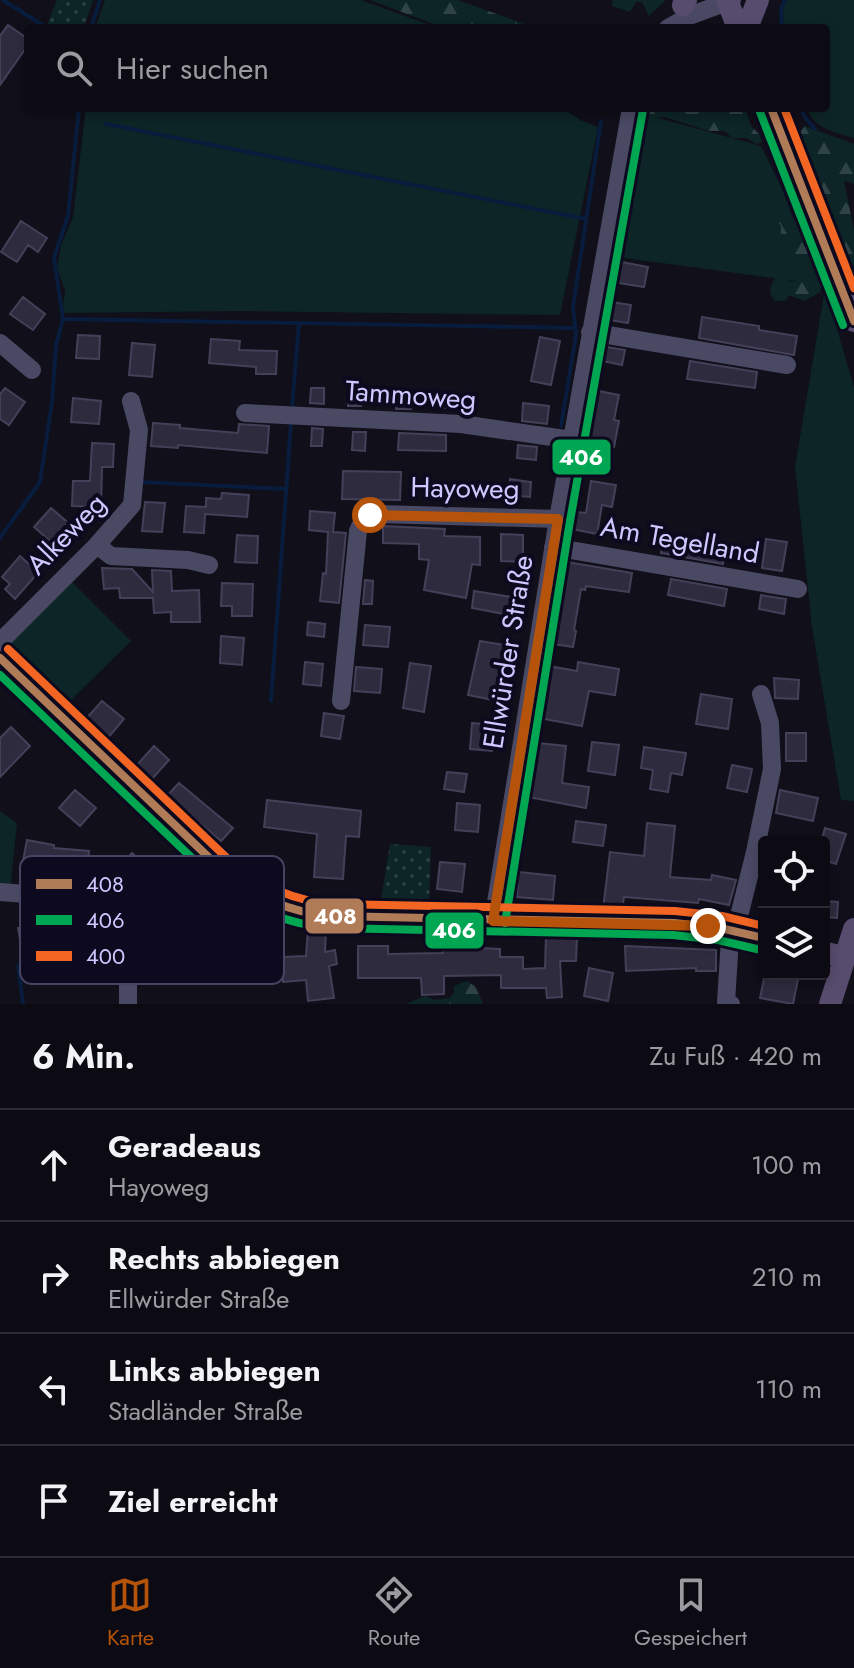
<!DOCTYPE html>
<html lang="de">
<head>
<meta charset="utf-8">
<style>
  :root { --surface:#0c0b14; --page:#15141d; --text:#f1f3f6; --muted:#9a9ba0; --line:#2c2b34; --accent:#b45309 }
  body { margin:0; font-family:Jost,sans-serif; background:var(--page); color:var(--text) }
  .controls { position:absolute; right:24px; bottom:24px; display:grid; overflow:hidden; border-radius:8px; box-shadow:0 4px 12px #0003 }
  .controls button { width:72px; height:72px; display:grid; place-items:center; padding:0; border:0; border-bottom:2px solid var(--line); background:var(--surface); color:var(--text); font:40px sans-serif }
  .stop { position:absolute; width:24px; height:24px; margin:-18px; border:6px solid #b45309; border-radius:50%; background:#fff }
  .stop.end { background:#b45309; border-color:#fff; box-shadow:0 2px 8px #0008 }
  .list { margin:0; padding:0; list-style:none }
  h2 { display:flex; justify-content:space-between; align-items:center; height:104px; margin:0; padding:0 32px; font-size:34px }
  h2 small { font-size:26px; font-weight:400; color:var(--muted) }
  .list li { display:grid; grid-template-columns:52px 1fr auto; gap:24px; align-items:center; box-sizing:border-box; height:112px; padding:0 32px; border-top:2px solid var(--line) }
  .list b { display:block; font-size:30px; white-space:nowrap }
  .list p { margin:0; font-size:26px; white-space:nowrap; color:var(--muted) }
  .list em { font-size:26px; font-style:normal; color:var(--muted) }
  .icon { flex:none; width:44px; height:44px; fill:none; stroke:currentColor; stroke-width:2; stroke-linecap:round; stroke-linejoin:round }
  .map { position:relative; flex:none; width:854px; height:1004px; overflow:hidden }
  .search { position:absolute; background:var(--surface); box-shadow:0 4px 12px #0003; left:24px; right:24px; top:24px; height:88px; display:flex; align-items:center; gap:20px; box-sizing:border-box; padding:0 28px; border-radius:8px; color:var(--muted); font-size:30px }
  .sheet { height:552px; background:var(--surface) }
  nav { display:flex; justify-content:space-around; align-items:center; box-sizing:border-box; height:112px; border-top:2px solid var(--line); background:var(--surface); font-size:22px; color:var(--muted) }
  nav a { display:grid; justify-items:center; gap:4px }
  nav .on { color:var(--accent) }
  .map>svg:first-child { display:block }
  .grass { fill:#0d2526 }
  .forest { fill:url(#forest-firs) }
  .park { fill:url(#park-dots) }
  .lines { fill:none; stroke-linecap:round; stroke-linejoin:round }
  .stream { stroke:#081d3d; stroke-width:4 }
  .building { fill:#2e2b3e; stroke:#444059; stroke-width:2 }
  .minor { stroke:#4a4964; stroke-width:18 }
  .major { stroke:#574c6d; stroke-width:22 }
  .bus-1-casing { stroke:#0d0a1f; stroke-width:14 }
  .bus-2-casing { stroke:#0d0a1f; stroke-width:14 }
  .bus-3-casing { stroke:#0d0a1f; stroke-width:14 }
  .bus-1 { stroke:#b07c57; stroke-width:8 }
  .bus-2 { stroke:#00a651; stroke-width:8 }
  .bus-3 { stroke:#f26522; stroke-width:8 }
  .route { stroke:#b45309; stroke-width:10 }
  .labels { text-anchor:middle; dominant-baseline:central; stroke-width:8; stroke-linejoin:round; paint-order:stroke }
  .street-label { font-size:28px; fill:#cdc8ff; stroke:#0d0a1f }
  .key { fill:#0d0a1f; stroke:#474362; stroke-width:2 }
  .key-label { font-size:22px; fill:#cdc8ff }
  .line-badge { stroke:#0d0a1f; stroke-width:3 }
  .badge-label { font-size:22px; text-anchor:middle; font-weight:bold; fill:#fff }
</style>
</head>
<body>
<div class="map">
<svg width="854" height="1004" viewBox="0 0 854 1004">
  <defs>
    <pattern id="forest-firs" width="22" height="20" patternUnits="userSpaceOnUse" patternTransform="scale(2)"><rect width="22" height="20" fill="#0d2526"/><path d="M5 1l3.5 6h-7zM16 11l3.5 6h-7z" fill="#2f4347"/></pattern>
    <pattern id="park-dots" width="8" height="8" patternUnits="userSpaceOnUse" patternTransform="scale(2)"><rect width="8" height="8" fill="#0d2526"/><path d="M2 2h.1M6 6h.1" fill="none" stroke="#2f4347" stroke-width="1.8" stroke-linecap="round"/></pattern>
  </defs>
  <rect width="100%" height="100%" fill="#100f1a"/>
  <path class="grass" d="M 105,0 L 361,0 L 438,28 L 95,28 Z
    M 613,0 L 666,0 L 649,16 L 642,2 L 636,2 L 630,12 L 612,6 Z
    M 787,0 L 854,0 L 854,138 C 834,132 815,129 806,108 L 826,108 L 826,28 L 784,28 L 783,9 Z
    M 86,108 L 562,108 L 580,120 L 598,127 L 560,315 L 240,311 L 62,313 L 65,291 L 57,267 L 61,246 L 73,217 Z
    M 640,113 L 761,146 L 783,191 L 817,284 L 624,258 L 632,167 L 645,143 L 640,128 Z
    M 825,288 L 854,387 L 854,801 L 841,800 L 812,627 L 795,467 Z
    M 70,580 L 131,641 L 66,705 L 6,645 Z
    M 0,811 L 17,823 L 10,891 L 0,891 Z"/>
  <path class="forest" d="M 370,0 L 458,0 L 536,28 L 444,28 Z
    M 641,108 L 745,108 L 751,126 L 759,134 L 762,142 L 757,144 L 746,138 L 732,138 L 725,131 L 709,131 L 665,117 L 646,118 Z
    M 805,126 L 854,144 L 854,184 L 844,181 L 854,230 L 854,297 L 792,142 Z
    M 789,215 L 796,220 L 822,283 L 820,292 L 804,301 L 789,295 L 786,300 L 775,301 C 768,292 769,286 776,277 L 794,282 L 808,272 L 807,268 C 781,266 780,246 781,225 L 776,222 L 779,216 Z
    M 467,981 L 476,987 L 483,1004 L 406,1004 L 425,996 L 435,1000 L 450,998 L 454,993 L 454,986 Z"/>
  <path class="park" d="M 57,0 L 93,0 L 84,28 L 52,28 L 47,25 Z
    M 390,844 L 431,847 L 429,905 L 381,900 Z"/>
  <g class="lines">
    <path class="stream" d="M 3,0 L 47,28
      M 91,28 L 100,0
      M 782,28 L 781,9 L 785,0
      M 801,108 L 804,116 L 815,129
      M 106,124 L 586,219
      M 63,319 L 575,328
      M 292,408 L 299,323
      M 561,426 L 576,335 L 573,307 L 601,121
      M 141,482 L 286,489
      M 0,538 L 40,482 L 52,402 L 56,345 L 63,319 L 54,258 L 68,216 L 79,108
      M 271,701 L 291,423
      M 18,966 L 23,1004"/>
  </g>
  <path class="building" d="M 8,25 L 28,39 L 28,45 L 0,85 L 0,36 Z
    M 21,221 L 47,238 L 38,252 L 28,245 L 17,262 L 1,252 Z
    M 622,262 L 648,267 L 644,287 L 618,283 Z
    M 23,297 L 45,314 L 33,330 L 10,314 Z
    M 612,302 L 631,305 L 628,323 L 609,320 Z
    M 702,317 L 759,326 L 759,330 L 797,336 L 794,355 L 699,338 Z
    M 78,335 L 100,336 L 99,359 L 76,358 Z
    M 540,337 L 560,341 L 551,385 L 531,381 Z
    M 211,339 L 240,341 L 239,350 L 277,351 L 276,374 L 256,374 L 256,367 L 209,363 Z
    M 132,343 L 155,345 L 152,377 L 129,375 Z
    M 601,346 L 625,350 L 622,365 L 598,360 Z
    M 690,361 L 757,372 L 755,388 L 687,379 Z
    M 5,388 L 25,402 L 9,425 L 0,419 L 0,394 Z
    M 311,388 L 324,388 L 324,404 L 310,403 Z
    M 348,390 L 362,391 L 361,406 L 348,406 Z
    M 594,390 L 619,395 L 614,420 L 619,421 L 614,447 L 586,442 Z
    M 396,391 L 412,392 L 411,409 L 396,409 Z
    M 438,392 L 452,392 L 452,408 L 438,408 Z
    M 73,398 L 101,401 L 99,424 L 71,422 Z
    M 523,403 L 549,406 L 547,424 L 522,421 Z
    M 153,423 L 180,425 L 180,428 L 238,433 L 239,424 L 269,426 L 267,453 L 178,445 L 178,448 L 151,446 Z
    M 312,428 L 323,429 L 322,446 L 311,446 Z
    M 353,432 L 366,432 L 365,451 L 352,450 Z
    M 399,433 L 446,435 L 446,451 L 398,450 Z
    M 92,443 L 114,444 L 113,467 L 102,467 L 101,507 L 72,506 L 73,481 L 90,481 Z
    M 518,445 L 537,447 L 536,460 L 517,458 Z
    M 343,471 L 401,472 L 400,500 L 342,499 Z
    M 510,479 L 531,482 L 530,497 L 509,495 Z
    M 591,481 L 616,485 L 612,507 L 602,505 L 597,534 L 572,529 L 576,512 L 586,513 Z
    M 222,493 L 249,495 L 247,517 L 205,514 L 204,533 L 184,532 L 186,506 L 206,507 L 206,498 L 221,499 Z
    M 145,502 L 165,503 L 162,532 L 142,531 Z
    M 51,508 L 78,531 L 60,550 L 34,527 Z
    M 310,511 L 335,513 L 333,532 L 346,533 L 339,603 L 320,601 L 323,573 L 326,574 L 328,532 L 309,530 Z
    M 383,526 L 445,529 L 444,536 L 480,537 L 480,565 L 472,564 L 466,598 L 424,590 L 429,560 L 419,559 L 419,544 L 383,543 Z
    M 501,534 L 523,535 L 523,562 L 501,561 Z
    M 237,535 L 258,536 L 257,563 L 235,562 Z
    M 664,539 L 725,550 L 723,564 L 661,553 Z
    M 766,539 L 787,542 L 782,571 L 762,568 Z
    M 20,556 L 30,565 L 34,559 L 43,567 L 15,599 L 5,589 L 10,584 L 2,577 Z
    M 567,562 L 632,573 L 629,592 L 586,586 L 585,590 L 581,589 L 574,630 L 576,631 L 573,647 L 553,644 Z
    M 102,568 L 132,569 L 153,592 L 152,570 L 171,571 L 172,591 L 199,590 L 200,622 L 171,622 L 171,612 L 154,613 L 153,598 L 120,598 L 119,588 L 104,589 Z
    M 671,579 L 727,589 L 724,606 L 668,595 Z
    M 365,580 L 373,581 L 372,604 L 363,604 Z
    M 222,583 L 253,584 L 252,616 L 232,616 L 232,606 L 221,606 Z
    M 474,591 L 517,598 L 514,616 L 472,608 Z
    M 761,595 L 786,599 L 784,614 L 759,609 Z
    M 308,622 L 325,624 L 324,637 L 307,635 Z
    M 365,625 L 390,627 L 388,647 L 363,645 Z
    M 221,636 L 244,638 L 242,665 L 220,663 Z
    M 480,641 L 510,646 L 498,701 L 468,695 Z
    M 305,662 L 323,664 L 321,686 L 303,684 Z
    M 578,662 L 619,669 L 615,695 L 589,691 L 582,726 L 539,718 L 549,666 L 577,671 Z
    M 410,663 L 431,666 L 424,712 L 403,708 Z
    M 356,667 L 382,669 L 380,693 L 354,691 Z
    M 774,678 L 799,680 L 798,699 L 775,698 Z
    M 701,694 L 732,699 L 728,729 L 696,724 Z
    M 102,701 L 124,719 L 107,739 L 85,720 Z
    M 324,713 L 344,716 L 340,739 L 321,736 Z
    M 472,723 L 494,725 L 492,751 L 470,749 Z
    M 11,727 L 30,746 L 0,777 L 0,738 Z
    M 786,733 L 806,733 L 806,761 L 786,761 Z
    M 592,742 L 619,745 L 615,775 L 588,771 Z
    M 538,743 L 566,746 L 562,783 L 589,787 L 586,808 L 528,797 L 531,777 L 533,778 Z
    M 154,746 L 169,760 L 151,780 L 136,766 Z
    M 644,747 L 686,753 L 682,775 L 671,773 L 668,792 L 650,789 L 653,770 L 641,768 Z
    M 732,765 L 752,769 L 747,792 L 727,788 Z
    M 447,772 L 467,774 L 464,792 L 444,789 Z
    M 179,783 L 233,828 L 221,841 L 167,796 Z
    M 75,790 L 96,808 L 80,826 L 59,808 Z
    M 780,790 L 818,798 L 813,821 L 776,813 Z
    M 267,800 L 361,811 L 359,837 L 346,836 L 343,879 L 314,877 L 317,834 L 264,827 Z
    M 457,803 L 480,805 L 478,832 L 455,830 Z
    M 576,821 L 606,825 L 603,846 L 573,842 Z
    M 647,823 L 675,826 L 670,877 L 711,880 L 712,875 L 736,880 L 729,905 L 699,899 L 698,903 L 624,897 L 622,909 L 603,909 L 610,852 L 644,856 Z
    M 825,828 L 846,834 L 836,864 L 824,860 L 824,842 L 821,842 Z
    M 27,840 L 54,845 L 54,848 L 89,851 L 86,879 L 29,875 L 31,862 L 23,861 Z
    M 132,853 L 148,867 L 129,888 L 113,874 Z
    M 181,855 L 201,872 L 186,890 L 176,882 L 166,893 L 163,893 L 149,880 L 158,870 L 164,875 Z
    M 440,862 L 465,864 L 462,892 L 437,889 Z
    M 519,872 L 555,876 L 553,900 L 517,897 Z
    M 824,901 L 838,902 L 837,918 L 824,917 Z
    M 41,924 L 44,941 L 21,945 L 18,928 Z
    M 308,928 L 326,930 L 325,952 L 335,950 L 337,964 L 329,966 L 334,998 L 308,1001 L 306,980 L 283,982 L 282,957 L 306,956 Z
    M 546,936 L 577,937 L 576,961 L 560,961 L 562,997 L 547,998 L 546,988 L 501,988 L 501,975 L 444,976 L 444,994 L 422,995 L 421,978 L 358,978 L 358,946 L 388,946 L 388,954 L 443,953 L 443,946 L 500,949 L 500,957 L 523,957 L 523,969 L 545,968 Z
    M 625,946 L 716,950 L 716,971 L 696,971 L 696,968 L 626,971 Z
    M 589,968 L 613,973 L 608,1001 L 584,996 Z
    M 765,974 L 798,979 L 793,1004 L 760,998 Z"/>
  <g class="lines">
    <path class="minor" d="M 668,28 L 689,16 L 732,0
      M 590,332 L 787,365
      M 0,343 L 32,370
      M 245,413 L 461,424 L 572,440
      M 97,545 L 111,556 L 188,560 L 209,565
      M 553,547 L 798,589
      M 0,642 L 97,545 L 132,505 L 139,430 L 131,401
      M 341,701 L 358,531 L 364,518 L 379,514 L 558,519
      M 0,892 L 232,910 L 249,904 L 255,895
      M 128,902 L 128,1004
      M 493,921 L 558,519 L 631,108
      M 731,1004 L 726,1002 L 730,939 L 738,920 L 755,852 L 772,769 L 770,723 L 761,694"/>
    <path class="major" d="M 727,0 L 738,28
      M 683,5 L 686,0
      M 747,28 L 758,0
      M 771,108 L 854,321
      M 0,658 L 222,870 C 291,929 329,914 411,917 C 468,919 525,922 582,923 C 642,923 706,919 764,938
      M 824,952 L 845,958
      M 830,1004 L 854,929"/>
    <defs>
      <path id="bus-1" d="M 771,108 L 854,321
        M 0,658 L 222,870 C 257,897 289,913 333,916 L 674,923 L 720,928 L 764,938"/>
      <path id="bus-2" d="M 760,112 L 843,325
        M 0,675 L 214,879 C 251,908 286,925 333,928 L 673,935 L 718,940 L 761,950
        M 505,923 L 570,521 L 643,110"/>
      <path id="bus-3" d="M 784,108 L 854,288
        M 8,649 L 230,861 C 263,886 292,901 334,904 L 675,911 L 722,916 L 764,926"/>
    </defs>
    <use href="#bus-1" class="bus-1-casing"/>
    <use href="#bus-2" class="bus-2-casing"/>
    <use href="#bus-3" class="bus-3-casing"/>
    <use href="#bus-1" class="bus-1"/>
    <use href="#bus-2" class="bus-2"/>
    <use href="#bus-3" class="bus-3"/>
  </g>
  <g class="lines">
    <path class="route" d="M 370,515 L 558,519 L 493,921 L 708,926"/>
  </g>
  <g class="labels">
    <g class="street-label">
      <text transform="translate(411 395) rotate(4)">Tammoweg</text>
      <text transform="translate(465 488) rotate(1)">Hayoweg</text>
      <text transform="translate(66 534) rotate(-46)">Alkeweg</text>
      <text transform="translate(680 540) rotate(10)">Am Tegelland</text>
      <text transform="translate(508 652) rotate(-81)">Ellwürder Straße</text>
    </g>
  </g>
  <rect x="20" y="856" width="264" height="128" rx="12" class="key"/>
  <rect x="36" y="879" width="36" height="10" fill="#b07c57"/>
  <rect x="36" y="915" width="36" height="10" fill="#00a651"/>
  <rect x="36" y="951" width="36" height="10" fill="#f26522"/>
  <g class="key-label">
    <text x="86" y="892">408</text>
    <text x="86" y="928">406</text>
    <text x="86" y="964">400</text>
  </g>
  <g class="line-badge">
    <rect x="551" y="438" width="61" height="38" rx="8" fill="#00a651"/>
    <rect x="304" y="897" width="61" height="38" rx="8" fill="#b07c57"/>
    <rect x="424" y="911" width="61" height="39" rx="8" fill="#00a651"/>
  </g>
  <g class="badge-label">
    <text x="581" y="465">406</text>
    <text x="335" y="924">408</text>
    <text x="454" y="938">406</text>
  </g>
</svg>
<div class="controls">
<button><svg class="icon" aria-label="locate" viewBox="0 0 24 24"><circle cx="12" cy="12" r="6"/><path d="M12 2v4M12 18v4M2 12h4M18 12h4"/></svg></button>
<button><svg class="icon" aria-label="layers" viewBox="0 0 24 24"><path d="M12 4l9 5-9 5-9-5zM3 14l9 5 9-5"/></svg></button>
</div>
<div class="stop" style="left:370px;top:515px"></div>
<div class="stop end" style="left:708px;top:926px"></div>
<div class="search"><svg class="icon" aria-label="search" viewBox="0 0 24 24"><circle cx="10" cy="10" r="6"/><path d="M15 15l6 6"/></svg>Hier suchen</div>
</div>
<section class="sheet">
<h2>6 Min.<small>Zu Fuß · 420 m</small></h2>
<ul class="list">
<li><svg class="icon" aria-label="ahead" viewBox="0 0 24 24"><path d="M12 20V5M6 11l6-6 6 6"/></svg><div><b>Geradeaus</b><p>Hayoweg</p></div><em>100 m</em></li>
<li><svg class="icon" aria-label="right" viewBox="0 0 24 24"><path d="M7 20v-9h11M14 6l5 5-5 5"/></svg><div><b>Rechts abbiegen</b><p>Ellwürder Straße</p></div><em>210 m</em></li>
<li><svg class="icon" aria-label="left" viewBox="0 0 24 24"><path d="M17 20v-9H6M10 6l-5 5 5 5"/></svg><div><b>Links abbiegen</b><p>Stadländer Straße</p></div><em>110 m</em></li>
<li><svg class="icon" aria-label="arrive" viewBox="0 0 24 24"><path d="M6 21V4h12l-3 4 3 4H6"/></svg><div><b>Ziel erreicht</b></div></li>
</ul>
</section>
<nav>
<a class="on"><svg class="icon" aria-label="map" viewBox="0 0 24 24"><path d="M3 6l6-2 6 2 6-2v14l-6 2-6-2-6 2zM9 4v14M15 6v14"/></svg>Karte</a>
<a><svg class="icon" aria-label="directions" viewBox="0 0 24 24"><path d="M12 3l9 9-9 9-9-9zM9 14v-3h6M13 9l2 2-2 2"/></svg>Route</a>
<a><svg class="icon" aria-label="saved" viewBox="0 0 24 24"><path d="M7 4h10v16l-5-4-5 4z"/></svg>Gespeichert</a>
</nav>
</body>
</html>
